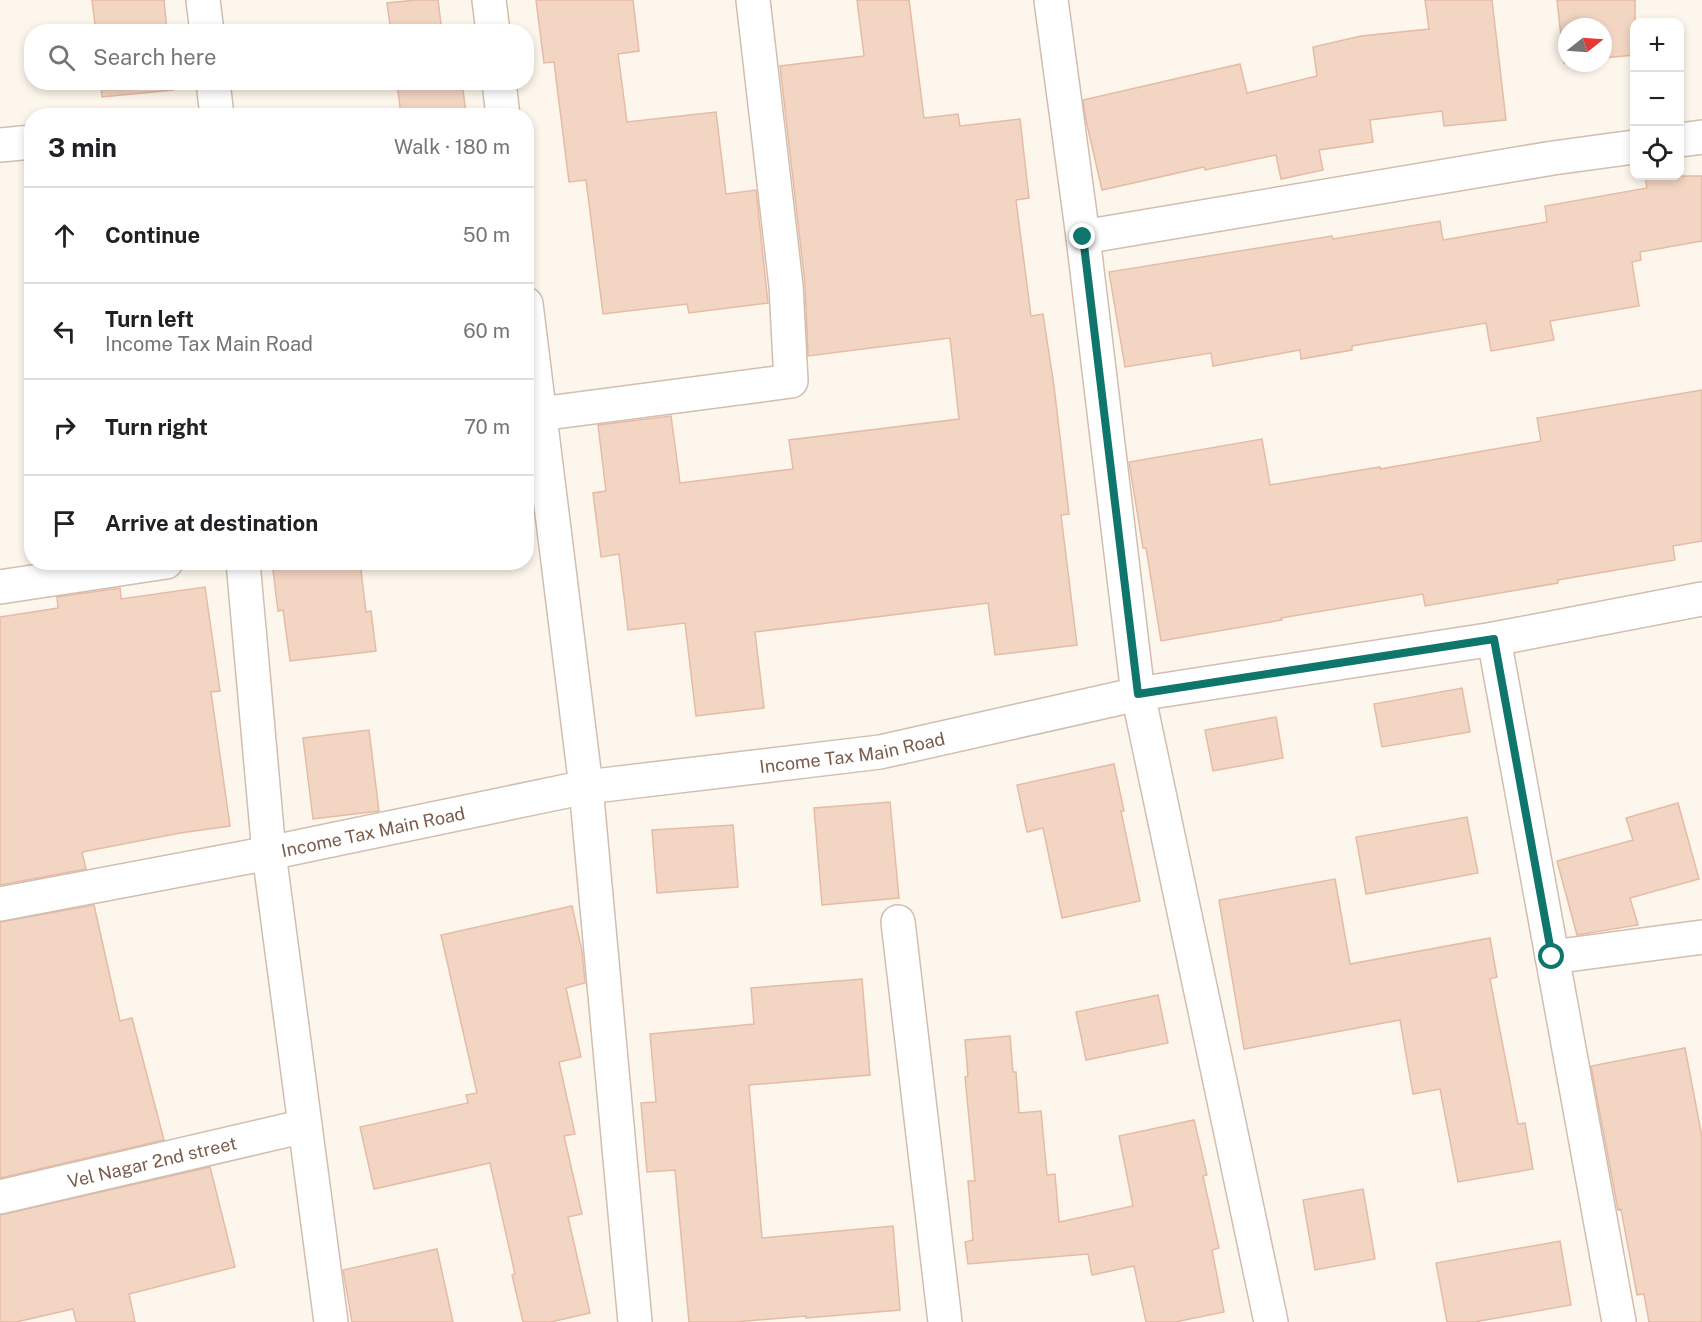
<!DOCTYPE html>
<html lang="en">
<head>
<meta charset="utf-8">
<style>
  :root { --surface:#fff; --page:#f2f2f2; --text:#202124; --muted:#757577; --line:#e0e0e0 }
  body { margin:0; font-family:"Public Sans",sans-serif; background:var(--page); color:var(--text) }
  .controls { position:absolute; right:18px; top:18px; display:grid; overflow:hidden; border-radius:12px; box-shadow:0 3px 9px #0003 }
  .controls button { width:54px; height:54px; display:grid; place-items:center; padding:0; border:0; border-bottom:2px solid var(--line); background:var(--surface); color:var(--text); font:30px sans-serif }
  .compass { position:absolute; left:1558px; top:18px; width:54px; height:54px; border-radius:50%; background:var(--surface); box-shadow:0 3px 9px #0003; rotate:73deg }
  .stop { position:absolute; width:18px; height:18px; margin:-14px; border:4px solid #0f766e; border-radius:50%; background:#fff }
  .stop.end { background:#0f766e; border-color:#fff; box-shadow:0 2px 6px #0008 }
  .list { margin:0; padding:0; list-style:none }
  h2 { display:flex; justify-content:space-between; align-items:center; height:78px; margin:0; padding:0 24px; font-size:26px }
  h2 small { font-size:20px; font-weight:400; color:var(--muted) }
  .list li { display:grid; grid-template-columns:39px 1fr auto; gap:18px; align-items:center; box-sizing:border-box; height:96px; padding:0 24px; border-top:2px solid var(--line) }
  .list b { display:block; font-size:22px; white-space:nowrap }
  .list p { margin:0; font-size:20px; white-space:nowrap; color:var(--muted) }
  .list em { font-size:20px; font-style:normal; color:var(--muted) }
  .icon { flex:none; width:33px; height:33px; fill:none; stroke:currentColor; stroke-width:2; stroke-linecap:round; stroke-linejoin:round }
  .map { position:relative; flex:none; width:1702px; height:1322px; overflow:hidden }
  .search { position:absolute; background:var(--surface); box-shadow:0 3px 9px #0003; left:24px; top:24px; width:510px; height:66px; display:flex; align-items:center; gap:15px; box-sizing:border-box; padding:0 21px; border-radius:24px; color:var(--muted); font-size:22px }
  .panel { position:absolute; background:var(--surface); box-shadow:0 3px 9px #0003; left:24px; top:108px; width:510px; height:462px; border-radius:24px }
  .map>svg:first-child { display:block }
  .building { fill:#f3d5c3; stroke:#e6bba3; stroke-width:1.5 }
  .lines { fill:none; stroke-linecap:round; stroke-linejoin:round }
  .street-casing { stroke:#d1beb0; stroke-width:36 }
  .street { stroke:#fff; stroke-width:33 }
  .route { stroke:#0f766e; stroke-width:8 }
  .labels { text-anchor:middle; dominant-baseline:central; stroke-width:5; stroke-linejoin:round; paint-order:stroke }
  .street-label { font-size:18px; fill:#7a5c4d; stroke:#fffaf3 }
</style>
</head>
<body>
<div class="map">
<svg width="1702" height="1322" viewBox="0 0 1702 1322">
  <rect width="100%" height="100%" fill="#fdf6ec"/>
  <path class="building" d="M 92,0 L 164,0 L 167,32 L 96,32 Z
    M 416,0 L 438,0 L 442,32 L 391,32 L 387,3 Z
    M 536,0 L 633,0 L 639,51 L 618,54 L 627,122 L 716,112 L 726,194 L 756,190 L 768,303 L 689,313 L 687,304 L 603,314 L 586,180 L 569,182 L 554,62 L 544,63 Z
    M 857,0 L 909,0 L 924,118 L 958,114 L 960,126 L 1020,119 L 1029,198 L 1016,200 L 1031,316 L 1043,314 L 1054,386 L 1069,514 L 1061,515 L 1077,645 L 995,655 L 988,603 L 755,632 L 764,708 L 696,716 L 685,623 L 628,630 L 619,554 L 601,557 L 593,493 L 606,491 L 598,425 L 671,416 L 680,483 L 793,469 L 789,440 L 959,419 L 950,338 L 808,356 L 805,284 L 780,66 L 864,56 Z
    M 1425,0 L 1492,0 L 1506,120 L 1444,126 L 1442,111 L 1370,120 L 1373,142 L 1319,150 L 1323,170 L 1281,179 L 1276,155 L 1205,170 L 1204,167 L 1102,190 L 1086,120 L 1083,100 L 1240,64 L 1247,93 L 1317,76 L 1313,47 L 1361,36 L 1429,29 Z
    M 1557,0 L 1635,0 L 1635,55 L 1603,58 L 1603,27 L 1567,27 L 1567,63 L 1564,63 Z
    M 101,82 L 172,82 L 173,90 L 102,97 Z
    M 397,82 L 462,82 L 466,113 L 448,116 L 401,116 Z
    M 1645,176 L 1702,176 L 1702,241 L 1640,252 L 1641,260 L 1632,262 L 1639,306 L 1550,321 L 1554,340 L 1491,351 L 1486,323 L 1352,346 L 1352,350 L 1301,359 L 1300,350 L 1213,366 L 1211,353 L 1125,367 L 1109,272 L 1332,236 L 1333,239 L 1440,221 L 1443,240 L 1547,222 L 1545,206 L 1647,188 Z
    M 1702,390 L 1702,541 L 1673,546 L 1675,560 L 1558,580 L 1558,583 L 1425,606 L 1423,594 L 1281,618 L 1282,620 L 1161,641 L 1146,548 L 1143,548 L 1129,462 L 1262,439 L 1270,485 L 1380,467 L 1380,469 L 1541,441 L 1537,418 Z
    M 272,562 L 360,562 L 366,612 L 371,611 L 376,651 L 290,661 L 283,610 L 278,611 Z
    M 205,587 L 220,691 L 211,692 L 230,826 L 180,833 L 82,852 L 86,869 L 0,885 L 0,617 L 58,608 L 57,597 L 120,588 L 121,599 Z
    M 1462,688 L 1470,732 L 1382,747 L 1374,704 Z
    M 1276,717 L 1283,758 L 1213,771 L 1205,730 Z
    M 369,730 L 379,811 L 313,819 L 303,738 Z
    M 1114,764 L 1124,811 L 1121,811 L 1140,901 L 1062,918 L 1043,828 L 1027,832 L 1017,785 Z
    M 890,802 L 899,898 L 822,905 L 814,808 Z
    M 1678,803 L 1699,879 L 1630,898 L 1638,925 L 1577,935 L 1557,861 L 1633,840 L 1626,818 Z
    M 1467,817 L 1478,873 L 1366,894 L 1356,837 Z
    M 733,825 L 738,887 L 657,893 L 652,830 Z
    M 1335,879 L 1350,964 L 1490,938 L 1497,977 L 1490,979 L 1518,1124 L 1525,1123 L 1533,1169 L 1458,1182 L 1440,1089 L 1413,1094 L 1400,1020 L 1244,1049 L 1219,900 Z
    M 94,905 L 120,1021 L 132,1018 L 164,1140 L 0,1178 L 0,922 Z
    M 572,906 L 582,951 L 585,983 L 566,988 L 581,1057 L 559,1062 L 575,1134 L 564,1136 L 582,1214 L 568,1217 L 590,1313 L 551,1322 L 523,1322 L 512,1275 L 515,1274 L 490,1163 L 374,1189 L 360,1127 L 468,1103 L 466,1095 L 477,1093 L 441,935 Z
    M 862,979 L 870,1075 L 749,1085 L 762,1238 L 893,1226 L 900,1310 L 806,1318 L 806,1316 L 734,1322 L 689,1322 L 675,1170 L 647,1172 L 641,1103 L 656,1102 L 650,1034 L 754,1024 L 751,988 Z
    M 1158,995 L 1168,1043 L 1086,1060 L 1076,1012 Z
    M 1010,1036 L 1013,1072 L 1016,1072 L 1019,1113 L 1041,1111 L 1047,1175 L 1055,1174 L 1059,1222 L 1133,1206 L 1119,1136 L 1194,1120 L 1207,1175 L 1203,1176 L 1219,1248 L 1212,1250 L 1224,1312 L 1175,1322 L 1146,1322 L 1134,1266 L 1092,1275 L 1088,1254 L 968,1264 L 965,1242 L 973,1240 L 968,1181 L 975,1181 L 965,1077 L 968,1076 L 965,1040 Z
    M 1685,1048 L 1702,1137 L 1702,1322 L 1649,1322 L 1644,1294 L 1637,1295 L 1621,1209 L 1618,1210 L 1591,1066 Z
    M 210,1167 L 235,1267 L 129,1294 L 135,1322 L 76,1322 L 73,1309 L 16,1322 L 0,1322 L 0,1215 Z
    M 1363,1189 L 1375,1259 L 1315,1270 L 1303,1200 Z
    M 1560,1241 L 1571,1305 L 1474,1322 L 1447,1322 L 1436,1263 Z
    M 437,1249 L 453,1322 L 352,1322 L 343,1270 Z"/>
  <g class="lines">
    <defs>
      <g id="street">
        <path d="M 203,0 L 207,32"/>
        <path d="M 489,0 L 493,32"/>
        <path d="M 1051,0 L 1083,237 L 1138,694 L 1271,1322"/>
        <path d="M 213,82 L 217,116"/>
        <path d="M 499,82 L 503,116"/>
        <path d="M 1680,140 L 1702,137"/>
        <path d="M 0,145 L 32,142"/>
        <path d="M 1083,237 L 1553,158 L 1634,147"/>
        <path d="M 526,304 L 586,787 L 635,1322"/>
        <path d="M 540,414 L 791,381 L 786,286 L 753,0"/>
        <path d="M 243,562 L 269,853 L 331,1322"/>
        <path d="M 0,587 L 166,562"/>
        <path d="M 1494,639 L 1619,1322"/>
        <path id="s1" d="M 0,904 L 269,853 L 586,787 L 880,752 L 1138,694 L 1494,639 L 1702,599"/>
        <path d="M 898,922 L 945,1322"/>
        <path d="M 1552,957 L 1702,937"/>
        <path id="s2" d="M 0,1197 L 305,1126"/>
      </g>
    </defs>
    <use href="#street" class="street-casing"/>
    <use href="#street" class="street"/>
  </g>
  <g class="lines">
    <path class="route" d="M 1083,237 L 1138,694 L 1494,639 L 1552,957"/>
  </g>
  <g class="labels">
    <g class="street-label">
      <text stroke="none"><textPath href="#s1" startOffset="866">Income Tax Main Road</textPath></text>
      <text stroke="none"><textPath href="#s1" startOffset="380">Income Tax Main Road</textPath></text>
      <text stroke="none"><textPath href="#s2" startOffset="156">Vel Nagar 2nd street</textPath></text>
    </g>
  </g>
</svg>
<div class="controls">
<button>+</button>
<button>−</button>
<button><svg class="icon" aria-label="locate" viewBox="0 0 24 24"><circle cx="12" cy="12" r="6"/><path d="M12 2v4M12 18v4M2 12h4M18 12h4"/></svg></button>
</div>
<svg class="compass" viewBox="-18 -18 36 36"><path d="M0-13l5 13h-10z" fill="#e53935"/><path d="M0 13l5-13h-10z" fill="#757577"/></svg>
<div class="stop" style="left:1552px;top:957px"></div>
<div class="stop end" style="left:1083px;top:237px"></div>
<div class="search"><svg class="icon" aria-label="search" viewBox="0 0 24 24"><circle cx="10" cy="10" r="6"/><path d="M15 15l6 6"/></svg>Search here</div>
<section class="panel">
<h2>3 min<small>Walk · 180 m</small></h2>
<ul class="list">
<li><svg class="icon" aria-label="ahead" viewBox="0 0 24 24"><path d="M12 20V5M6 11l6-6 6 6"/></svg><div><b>Continue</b></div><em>50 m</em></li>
<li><svg class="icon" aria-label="left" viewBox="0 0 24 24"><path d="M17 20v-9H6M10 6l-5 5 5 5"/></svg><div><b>Turn left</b><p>Income Tax Main Road</p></div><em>60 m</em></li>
<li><svg class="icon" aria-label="right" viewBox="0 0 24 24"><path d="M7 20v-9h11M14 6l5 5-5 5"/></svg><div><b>Turn right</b></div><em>70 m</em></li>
<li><svg class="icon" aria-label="arrive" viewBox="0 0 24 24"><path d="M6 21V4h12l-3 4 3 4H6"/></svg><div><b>Arrive at destination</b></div></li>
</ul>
</section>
</div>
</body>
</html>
